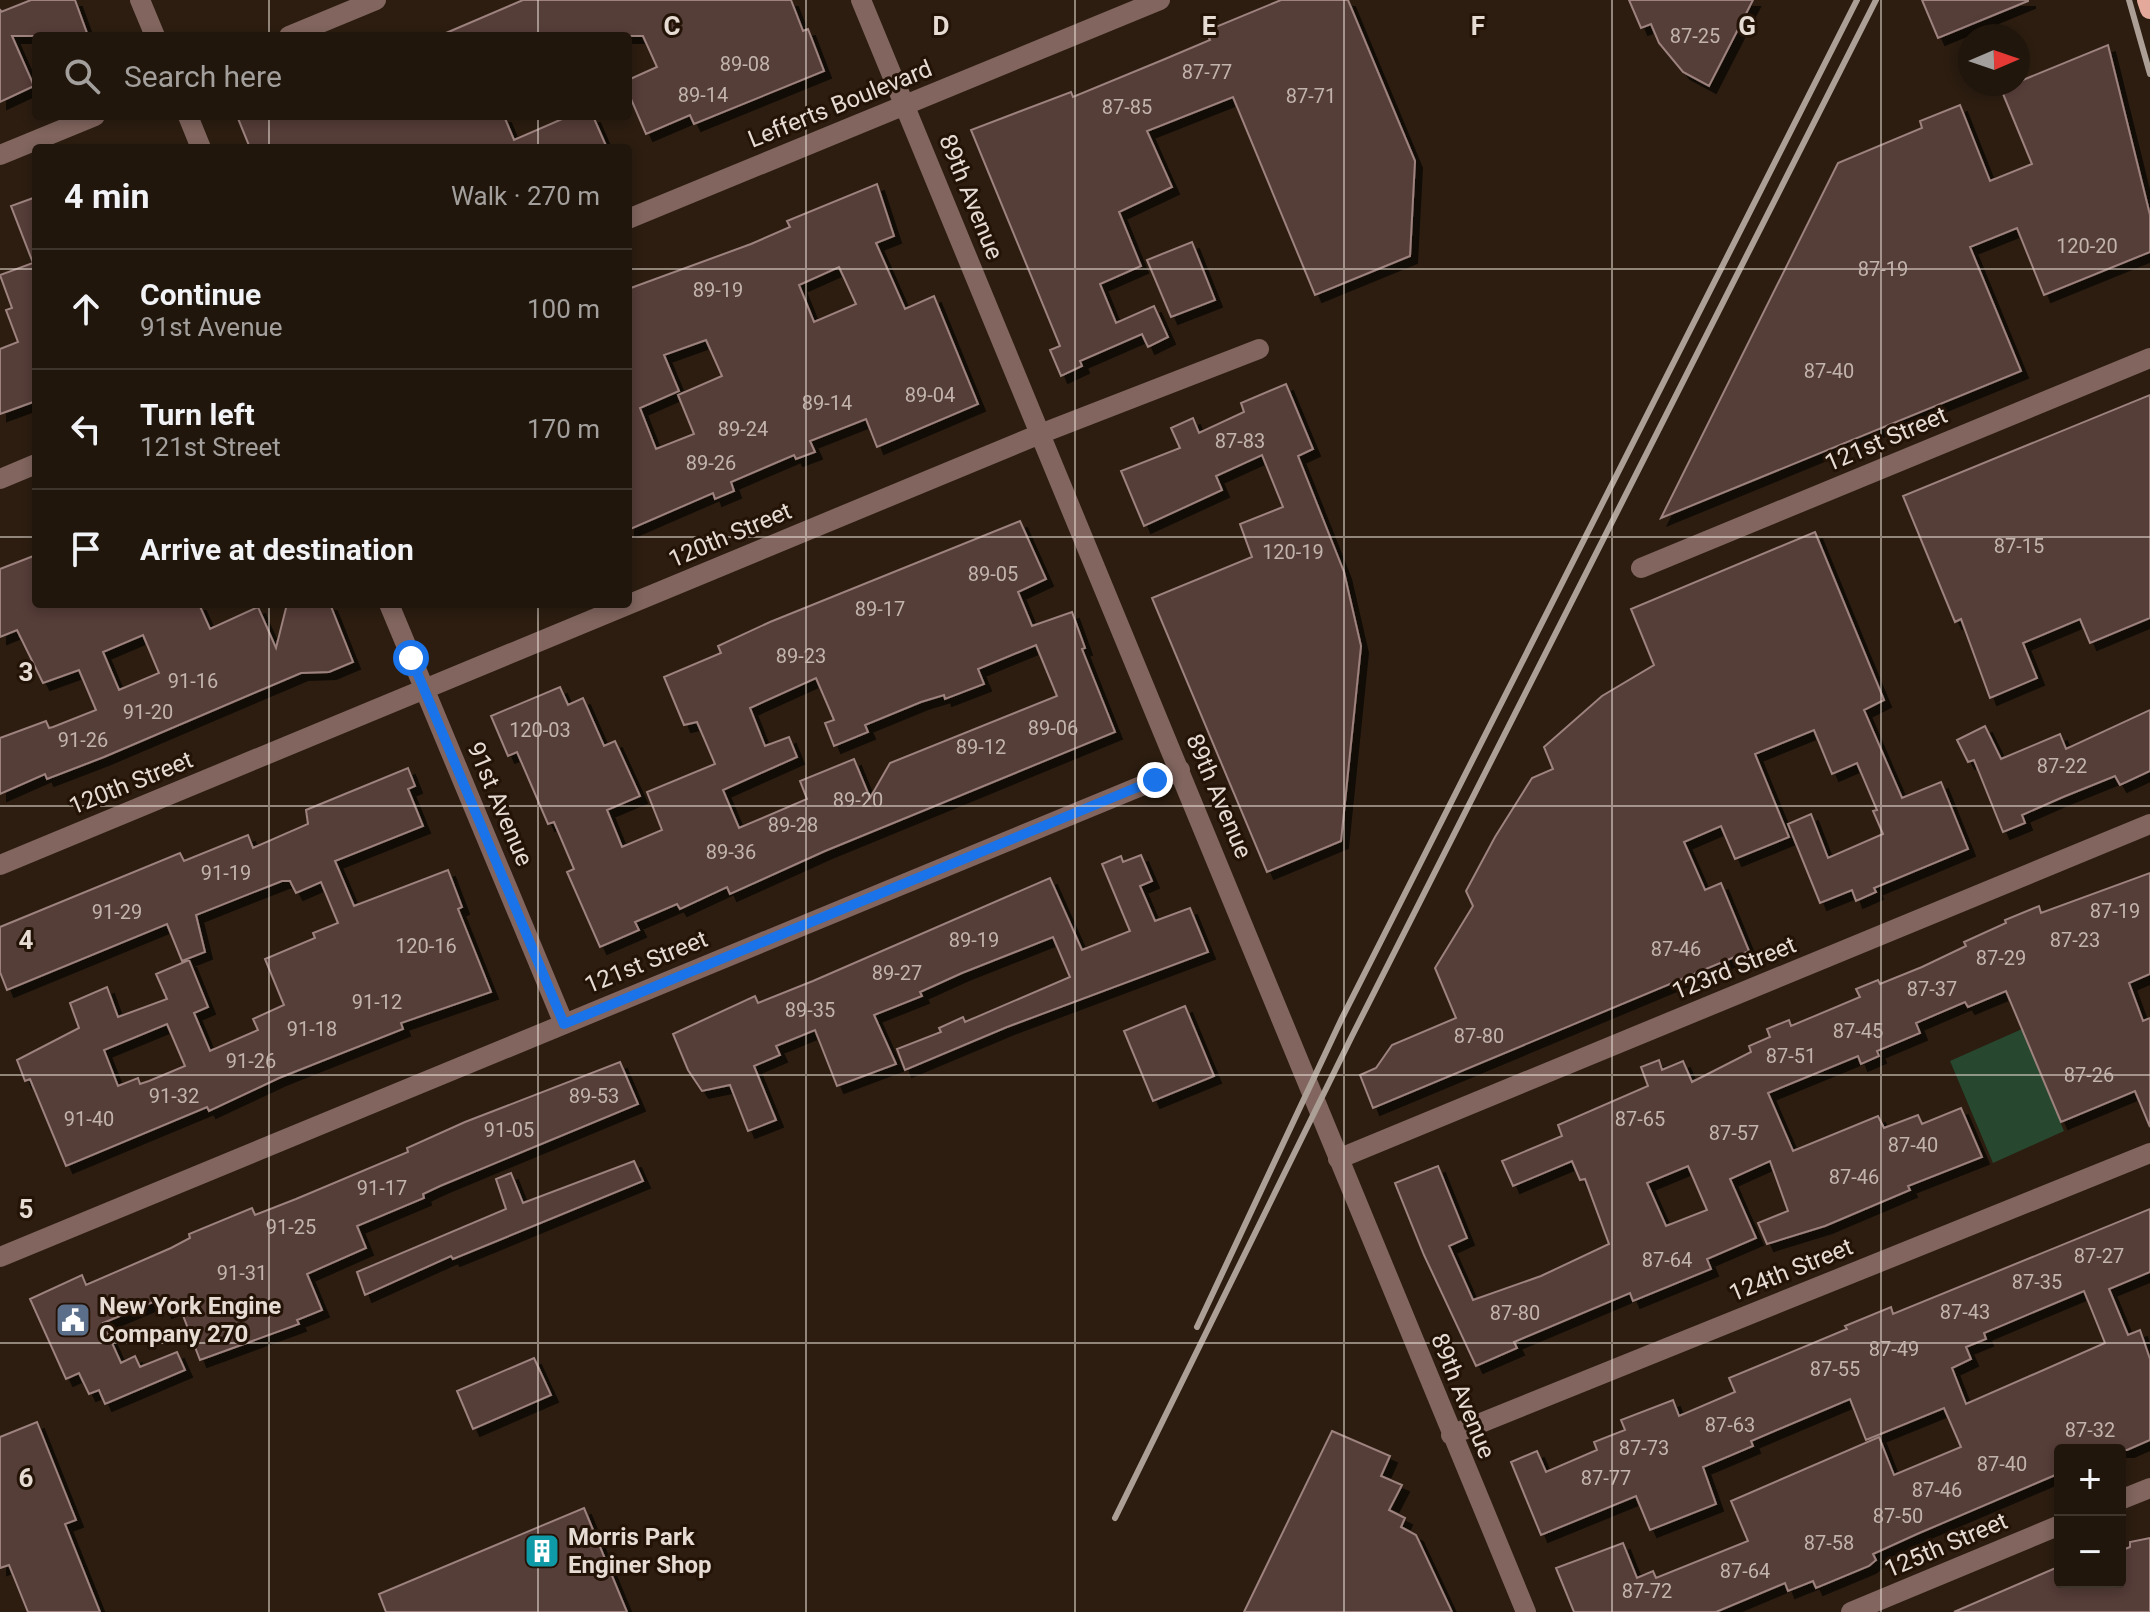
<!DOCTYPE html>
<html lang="en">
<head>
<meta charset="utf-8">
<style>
  :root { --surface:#21160c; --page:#291f15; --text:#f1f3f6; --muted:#a29f9d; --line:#3e352d }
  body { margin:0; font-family:Roboto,sans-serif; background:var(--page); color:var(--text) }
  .controls { position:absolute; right:24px; bottom:24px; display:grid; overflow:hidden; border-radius:8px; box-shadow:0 4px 12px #0003 }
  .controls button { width:72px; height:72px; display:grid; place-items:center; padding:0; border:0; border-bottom:2px solid var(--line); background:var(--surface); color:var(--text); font:40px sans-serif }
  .compass { position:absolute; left:1958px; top:24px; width:72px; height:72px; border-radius:50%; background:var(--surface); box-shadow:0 4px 12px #0003; rotate:88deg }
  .stop { position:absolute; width:24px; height:24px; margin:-18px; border:6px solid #1a73e8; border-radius:50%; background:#fff }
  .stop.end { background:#1a73e8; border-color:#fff; box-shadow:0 2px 8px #0008 }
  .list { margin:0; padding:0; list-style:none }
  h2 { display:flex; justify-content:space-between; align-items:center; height:104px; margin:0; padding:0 32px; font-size:34px }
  h2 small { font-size:26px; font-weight:400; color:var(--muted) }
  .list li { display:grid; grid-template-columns:52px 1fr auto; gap:24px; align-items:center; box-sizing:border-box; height:120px; padding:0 32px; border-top:2px solid var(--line) }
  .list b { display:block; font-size:30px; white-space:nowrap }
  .list p { margin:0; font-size:26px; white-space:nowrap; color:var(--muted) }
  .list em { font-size:26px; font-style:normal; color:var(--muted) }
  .icon { flex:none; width:44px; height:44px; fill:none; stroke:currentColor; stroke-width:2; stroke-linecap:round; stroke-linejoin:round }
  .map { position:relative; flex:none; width:2150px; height:1612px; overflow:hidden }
  .search { position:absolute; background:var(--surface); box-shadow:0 4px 12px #0003; left:32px; top:32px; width:600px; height:88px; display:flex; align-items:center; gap:20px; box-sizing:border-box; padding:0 28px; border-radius:8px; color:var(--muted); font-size:30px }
  .panel { position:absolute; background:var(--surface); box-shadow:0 4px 12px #0003; left:32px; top:144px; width:600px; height:464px; border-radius:8px }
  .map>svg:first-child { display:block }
  .green { fill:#27472e }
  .building { fill:#543d39; stroke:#9d827e; stroke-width:2; fill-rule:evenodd; filter:url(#shadow) }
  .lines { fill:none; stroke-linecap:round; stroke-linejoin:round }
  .minor { stroke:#81655e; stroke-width:20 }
  .major { stroke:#e4a99a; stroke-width:20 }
  .rail { stroke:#aca096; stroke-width:6 }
  .route { stroke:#1a73e8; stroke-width:10 }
  .grid { fill:none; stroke:#e7dcd4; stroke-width:2; stroke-opacity:0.55 }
  .labels { text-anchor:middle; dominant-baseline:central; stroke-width:6; stroke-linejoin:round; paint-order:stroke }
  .number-label { font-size:20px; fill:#c2b4ad }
  .street-label { font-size:24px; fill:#e7dcd4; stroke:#231307 }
  .poi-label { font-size:24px; font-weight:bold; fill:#e7dcd4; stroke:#231307; text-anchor:start }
  .grid-label { font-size:26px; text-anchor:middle; font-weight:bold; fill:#e7dcd4; stroke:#231307; stroke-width:6; stroke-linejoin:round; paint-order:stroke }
</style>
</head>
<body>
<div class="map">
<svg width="2150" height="1612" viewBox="0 0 2150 1612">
  <defs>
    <filter id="shadow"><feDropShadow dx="7" dy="7" stdDeviation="0" flood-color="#0009"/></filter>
  </defs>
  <rect width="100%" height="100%" fill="#2c1d10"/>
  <path class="green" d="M 2022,1029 L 2064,1131 L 1993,1163 L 1950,1061 Z"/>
  <path class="building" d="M 31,0 L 75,0 L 88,36 L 12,36 L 34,86 L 0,102 L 0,9 L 1,12 Z
    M 523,0 L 791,0 L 803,31 L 808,29 L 824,71 L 694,124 L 690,115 L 646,134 L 628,92 L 628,80 L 657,67 L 643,36 L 439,36 Z
    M 1281,0 L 1348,0 L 1415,161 L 1410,256 L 1315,295 L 1233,97 L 1147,131 L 1172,187 L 1119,212 L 1141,266 L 1100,284 L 1116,323 L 1154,306 L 1168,337 L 1148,347 L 1142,334 L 1080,361 L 1082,366 L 1061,376 L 1050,350 L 1060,346 L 971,130 L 1071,92 L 1073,97 L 1165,59 L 1210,40 L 1206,31 Z
    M 1629,0 L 1753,0 L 1709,86 L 1683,72 L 1659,43 L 1651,24 L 1641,28 Z
    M 1922,0 L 2028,0 L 2028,1 L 1938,38 Z
    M 2108,45 L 2150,215 L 2150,252 L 2044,295 L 2017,228 L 1970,247 L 2021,371 L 1661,518 L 1838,163 L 1922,128 L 1920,121 L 1960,105 L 1990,181 L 2032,164 L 2001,89 Z
    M 237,116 L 504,116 L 514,140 L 569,116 L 593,116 L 607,148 L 250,148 Z
    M 877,184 L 894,236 L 876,243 L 905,309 L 934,296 L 978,404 L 877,447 L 866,419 L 810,441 L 815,452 L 796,459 L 794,455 L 731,482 L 734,491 L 715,499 L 713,493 L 628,530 L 628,289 L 751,244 L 790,227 L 787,221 ZM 839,267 L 856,304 L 814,322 L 799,285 ZM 706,340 L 722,376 L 678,395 L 694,434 L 656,449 L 640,408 L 679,391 L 664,355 Z
    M 36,197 L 36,401 L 0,414 L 0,349 L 18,342 L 6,310 L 12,308 L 0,275 L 33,263 L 11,206 Z
    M 1192,242 L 1215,300 L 1171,317 L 1147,260 Z
    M 1286,384 L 1313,449 L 1298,456 L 1344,572 L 1361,646 L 1341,841 L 1267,872 L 1152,598 L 1252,557 L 1240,524 L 1283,507 L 1262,455 L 1216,476 L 1222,490 L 1144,526 L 1121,471 L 1180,448 L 1171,428 L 1193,418 L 1199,433 L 1244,412 L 1241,403 Z
    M 2150,395 L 2150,618 L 2090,643 L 2080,619 L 2023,643 L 2037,678 L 1990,698 L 1961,619 L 1955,622 L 1903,496 Z
    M 1020,521 L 1046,579 L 1018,592 L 1032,626 L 1072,612 L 1085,648 L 1082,649 L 1115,732 L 825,851 L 730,894 L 727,887 L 680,909 L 677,904 L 635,922 L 639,930 L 600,947 L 567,872 L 574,869 L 554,822 L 548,824 L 517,752 L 508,756 L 491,716 L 560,687 L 568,705 L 583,698 L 604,746 L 615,741 L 640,796 L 607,810 L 622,847 L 662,830 L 647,792 L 715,764 L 697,722 L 684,725 L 664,677 L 721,653 L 718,646 L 770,622 ZM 1036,645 L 1057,696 L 890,763 L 870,798 L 854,759 L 800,781 L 807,799 L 739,828 L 723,790 L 797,757 L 789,737 L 765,746 L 750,708 L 816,678 L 834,720 L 825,723 L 834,746 L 868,732 L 865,725 L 921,702 L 944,695 L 945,699 L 984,684 L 978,669 Z
    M 1815,532 L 1884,700 L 1864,710 L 1902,798 L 1941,782 L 1968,849 L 1874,888 L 1876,892 L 1856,901 L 1852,890 L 1820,903 L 1788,824 L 1811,814 L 1828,858 L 1883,834 L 1873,811 L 1877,810 L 1857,763 L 1832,774 L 1814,730 L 1755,754 L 1789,837 L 1735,859 L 1721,826 L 1684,842 L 1705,890 L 1721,883 L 1749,951 L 1373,1108 L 1360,1075 L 1376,1068 L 1392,1045 L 1456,1018 L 1435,968 L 1473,906 L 1466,891 L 1495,837 L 1532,778 L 1553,769 L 1544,747 L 1602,696 L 1654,665 L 1631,609 Z
    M 36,555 L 36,604 L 199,604 L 210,629 L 258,607 L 276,648 L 287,604 L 330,604 L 353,662 L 329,672 L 301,673 L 104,757 L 47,779 L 45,774 L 0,794 L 0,738 L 46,721 L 49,728 L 53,727 L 96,710 L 79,670 L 43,683 L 17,630 L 0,637 L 0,569 ZM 143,635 L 159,673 L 119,690 L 103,652 Z
    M 2150,710 L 2150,771 L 2120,785 L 2115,776 L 2063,797 L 2022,815 L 2025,823 L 2003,832 L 1974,760 L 1968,762 L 1957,740 L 1985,726 L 2001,759 L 2060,734 L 2066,749 Z
    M 408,768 L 415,786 L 408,789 L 423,826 L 335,861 L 354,906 L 448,870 L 462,907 L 458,909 L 491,992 L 401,1023 L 403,1029 L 279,1078 L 209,1111 L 207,1107 L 66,1166 L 30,1079 L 25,1081 L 17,1060 L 79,1028 L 70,1003 L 107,987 L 118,1017 L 167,999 L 156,974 L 189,960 L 208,1007 L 194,1013 L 210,1051 L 258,1030 L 253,1019 L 284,1005 L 265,959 L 315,938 L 313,933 L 338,923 L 321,882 L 296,893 L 290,881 L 282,881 L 196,915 L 205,952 L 182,961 L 167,924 L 7,990 L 0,972 L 0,927 L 180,853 L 184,861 L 248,835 L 253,848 L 308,824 L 306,810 ZM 167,1024 L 185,1066 L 149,1081 L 140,1084 L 138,1078 L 118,1086 L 104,1050 Z
    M 1141,855 L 1152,881 L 1140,886 L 1155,921 L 1190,908 L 1208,952 L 1007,1027 L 905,1070 L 897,1049 L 941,1032 L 939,1028 L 963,1017 L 965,1022 L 1070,977 L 1053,937 L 962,973 L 920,992 L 922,996 L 874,1015 L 896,1064 L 837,1086 L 815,1030 L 776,1046 L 780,1055 L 754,1066 L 776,1120 L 748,1131 L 730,1085 L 702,1091 L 688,1070 L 673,1034 L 755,996 L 758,1003 L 813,981 L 1050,878 L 1082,950 L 1130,931 L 1102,864 L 1121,856 L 1123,862 Z
    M 2150,873 L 2150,974 L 2129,983 L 2143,1021 L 2150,1018 L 2150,1127 L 2135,1091 L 2061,1122 L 2006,991 L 1968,1007 L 1965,1002 L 1916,1023 L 1920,1033 L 1877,1051 L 1879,1056 L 1861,1064 L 1858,1056 L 1768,1093 L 1793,1151 L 1878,1116 L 1884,1128 L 1918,1115 L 1922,1124 L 1961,1108 L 1982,1157 L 1908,1186 L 1910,1190 L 1825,1226 L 1767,1244 L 1758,1223 L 1788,1211 L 1770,1161 L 1730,1179 L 1756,1238 L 1707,1259 L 1711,1269 L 1633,1301 L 1630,1293 L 1514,1342 L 1517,1348 L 1476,1366 L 1424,1255 L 1395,1183 L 1438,1166 L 1467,1238 L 1449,1246 L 1473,1300 L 1541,1276 L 1609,1244 L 1585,1179 L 1580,1180 L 1572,1161 L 1513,1186 L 1502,1161 L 1562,1136 L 1558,1125 L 1648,1086 L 1641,1067 L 1659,1060 L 1662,1070 L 1683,1061 L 1692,1082 L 1751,1052 L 1749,1046 L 1770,1037 L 1767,1029 L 1789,1020 L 1791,1026 L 1860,997 L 1856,989 L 1878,980 L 1880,984 L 1922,967 L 1966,946 L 1964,942 L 2006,923 L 2005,920 L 2039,906 L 2041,913 ZM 1688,1166 L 1707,1210 L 1666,1226 L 1647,1183 Z
    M 1185,1006 L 1214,1076 L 1153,1101 L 1124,1031 Z
    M 620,1062 L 638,1104 L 440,1186 L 423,1194 L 424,1198 L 357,1226 L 366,1248 L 307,1274 L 322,1310 L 297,1320 L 299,1324 L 200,1360 L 179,1305 L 165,1311 L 160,1299 L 103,1323 L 121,1363 L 135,1356 L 140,1367 L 177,1352 L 185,1370 L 105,1404 L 99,1390 L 89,1394 L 79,1373 L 66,1379 L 30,1299 L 82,1275 L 86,1285 L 171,1248 L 190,1238 L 189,1234 L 252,1208 L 255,1215 L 296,1199 L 408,1152 L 407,1148 L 465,1122 Z
    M 634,1161 L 643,1181 L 453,1259 L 451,1256 L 365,1295 L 357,1272 L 506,1209 L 496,1179 L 511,1173 L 523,1203 Z
    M 2150,1209 L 2150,1272 L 2109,1289 L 2128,1335 L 2140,1330 L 2150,1359 L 2150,1440 L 2127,1450 L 2060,1450 L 2060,1473 L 1917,1534 L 1873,1554 L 1876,1560 L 1869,1566 L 1816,1588 L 1813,1581 L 1788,1591 L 1785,1583 L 1716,1612 L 1574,1612 L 1556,1568 L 1623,1543 L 1637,1578 L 1653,1571 L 1656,1578 L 1748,1541 L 1731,1501 L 1879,1437 L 1894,1475 L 1961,1447 L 1944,1408 L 1866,1440 L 1850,1399 L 1751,1441 L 1753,1446 L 1703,1467 L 1716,1504 L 1650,1530 L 1636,1496 L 1541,1535 L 1511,1462 L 1537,1451 L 1546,1472 L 1597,1450 L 1594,1442 L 1625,1430 L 1621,1420 L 1673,1400 L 1679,1416 L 1735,1392 L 1729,1378 L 1847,1329 L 1845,1326 L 1891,1307 L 1893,1314 ZM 2084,1291 L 2105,1343 L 1966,1404 L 1952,1368 L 1971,1359 L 1966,1347 L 1986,1339 L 1984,1333 Z
    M 534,1358 L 551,1395 L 473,1429 L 457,1391 Z
    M 37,1422 L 76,1520 L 65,1524 L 100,1612 L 28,1612 L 9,1565 L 0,1568 L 0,1437 Z
    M 1332,1431 L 1390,1456 L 1381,1476 L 1402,1485 L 1389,1510 L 1405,1518 L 1401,1527 L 1416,1535 L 1452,1612 L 1244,1612 Z
    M 584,1508 L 627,1612 L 386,1612 L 379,1594 Z
    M 2150,1538 L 2150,1612 L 1954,1612 L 2058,1567 L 2060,1582 L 2120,1582 L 2120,1551 L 2130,1547 L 2130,1542 Z"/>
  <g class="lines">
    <path class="minor" d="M 140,0 L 155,36
      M 861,0 L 1526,1612
      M 289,36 L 376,0
      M 188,116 L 201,148
      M 0,155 L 95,116
      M 628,219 L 1160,0
      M 0,479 L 36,464
      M 1641,568 L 2150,358
      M 389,604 L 564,1024
      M 0,865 L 1040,434 L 1259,349
      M 1338,1159 L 2150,824
      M 0,1257 L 1180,770
      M 1451,1435 L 2150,1153
      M 2120,1500 L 2150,1488
      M 1851,1612 L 2060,1525"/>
    <path class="major" d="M 2147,0 L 2150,9"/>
    <path class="rail" d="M 2129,0 L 2150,74
      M 1197,1327 L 1342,1018 L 1857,0
      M 1115,1518 L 1352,1036 L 1876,0"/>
  </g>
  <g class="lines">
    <path class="route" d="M 411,658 L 564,1024 L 1155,780"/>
  </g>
  <path class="grid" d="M 269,0 L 269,36M 538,0 L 538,36M 806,0 L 806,1612M 1075,0 L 1075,1612M 1344,0 L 1344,1612M 1612,0 L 1612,1612M 1881,0 L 1881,1612M 269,116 L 269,148M 538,116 L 538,148M 0,269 L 36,269M 628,269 L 2150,269M 0,537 L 36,537M 628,537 L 2150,537M 269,604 L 269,1612M 538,604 L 538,1612M 0,806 L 2150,806M 0,1075 L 2150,1075M 0,1343 L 2150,1343"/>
  <defs>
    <symbol id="civic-square" viewBox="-11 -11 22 22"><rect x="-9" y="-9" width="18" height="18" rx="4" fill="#5c6f8a" stroke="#231307"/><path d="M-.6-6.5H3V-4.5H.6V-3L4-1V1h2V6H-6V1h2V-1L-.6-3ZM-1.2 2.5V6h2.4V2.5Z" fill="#fff"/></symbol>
    <symbol id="building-square" viewBox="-11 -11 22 22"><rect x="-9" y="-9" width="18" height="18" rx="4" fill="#0f9aa8" stroke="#231307"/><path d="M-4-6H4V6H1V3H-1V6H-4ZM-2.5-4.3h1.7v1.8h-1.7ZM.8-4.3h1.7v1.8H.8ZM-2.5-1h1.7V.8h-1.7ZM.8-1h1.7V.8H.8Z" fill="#fff"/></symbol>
  </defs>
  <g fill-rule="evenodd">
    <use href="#civic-square" x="53" y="1300" width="40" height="40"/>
    <use href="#building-square" x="522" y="1531" width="40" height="40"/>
  </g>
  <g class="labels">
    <g class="number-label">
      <text x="1695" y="36">87-25</text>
      <text x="745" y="64">89-08</text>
      <text x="1207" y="72">87-77</text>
      <text x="703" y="95">89-14</text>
      <text x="1311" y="96">87-71</text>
      <text x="1127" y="107">87-85</text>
      <text x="2087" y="246">120-20</text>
      <text x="1883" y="269">87-19</text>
      <text x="718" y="290">89-19</text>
      <text x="1829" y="371">87-40</text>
      <text x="930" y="395">89-04</text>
      <text x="827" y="403">89-14</text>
      <text x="743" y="429">89-24</text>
      <text x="1240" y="441">87-83</text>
      <text x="711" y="463">89-26</text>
      <text x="2019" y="546">87-15</text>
      <text x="1293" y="552">120-19</text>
      <text x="993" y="574">89-05</text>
      <text x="880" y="609">89-17</text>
      <text x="801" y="656">89-23</text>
      <text x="193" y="681">91-16</text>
      <text x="148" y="712">91-20</text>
      <text x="1053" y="728">89-06</text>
      <text x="540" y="730">120-03</text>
      <text x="83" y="740">91-26</text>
      <text x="981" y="747">89-12</text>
      <text x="2062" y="766">87-22</text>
      <text x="858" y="800">89-20</text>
      <text x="793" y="825">89-28</text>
      <text x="731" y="852">89-36</text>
      <text x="226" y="873">91-19</text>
      <text x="2115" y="911">87-19</text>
      <text x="117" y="912">91-29</text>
      <text x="974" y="940">89-19</text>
      <text x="2075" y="940">87-23</text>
      <text x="426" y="946">120-16</text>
      <text x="1676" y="949">87-46</text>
      <text x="2001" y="958">87-29</text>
      <text x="897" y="973">89-27</text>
      <text x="1932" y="989">87-37</text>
      <text x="377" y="1002">91-12</text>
      <text x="810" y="1010">89-35</text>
      <text x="312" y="1029">91-18</text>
      <text x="1858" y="1031">87-45</text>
      <text x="1479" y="1036">87-80</text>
      <text x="1791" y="1056">87-51</text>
      <text x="251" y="1061">91-26</text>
      <text x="2089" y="1075">87-26</text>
      <text x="174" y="1096">91-32</text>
      <text x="594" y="1096">89-53</text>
      <text x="89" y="1119">91-40</text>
      <text x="1640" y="1119">87-65</text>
      <text x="509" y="1130">91-05</text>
      <text x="1734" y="1133">87-57</text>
      <text x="1913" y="1145">87-40</text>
      <text x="1854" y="1177">87-46</text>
      <text x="382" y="1188">91-17</text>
      <text x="291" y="1227">91-25</text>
      <text x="2099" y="1256">87-27</text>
      <text x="1667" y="1260">87-64</text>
      <text x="242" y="1273">91-31</text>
      <text x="2037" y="1282">87-35</text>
      <text x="1965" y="1312">87-43</text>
      <text x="1515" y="1313">87-80</text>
      <text x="1894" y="1349">87-49</text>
      <text x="1835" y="1369">87-55</text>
      <text x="1730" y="1425">87-63</text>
      <text x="2090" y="1430">87-32</text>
      <text x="1644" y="1448">87-73</text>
      <text x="2002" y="1464">87-40</text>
      <text x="1606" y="1478">87-77</text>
      <text x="1937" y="1490">87-46</text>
      <text x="1898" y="1516">87-50</text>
      <text x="1829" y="1543">87-58</text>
      <text x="1745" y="1571">87-64</text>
      <text x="1647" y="1591">87-72</text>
    </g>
    <g class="street-label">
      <text transform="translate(840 104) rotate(-22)">Lefferts Boulevard</text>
      <text transform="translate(971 197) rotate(68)">89th Avenue</text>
      <text transform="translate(1886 439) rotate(-23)">121st Street</text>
      <text transform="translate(730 535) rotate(-23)">120th Street</text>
      <text transform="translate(131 783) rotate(-22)">120th Street</text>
      <text transform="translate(1219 796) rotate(67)">89th Avenue</text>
      <text transform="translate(500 804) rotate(67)">91st Avenue</text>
      <text transform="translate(646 962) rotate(-22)">121st Street</text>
      <text transform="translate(1734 968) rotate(-22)">123rd Street</text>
      <text transform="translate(1791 1270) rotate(-22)">124th Street</text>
      <text transform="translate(1463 1396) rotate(68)">89th Avenue</text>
      <text transform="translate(1946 1545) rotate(-23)">125th Street</text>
    </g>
    <g class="poi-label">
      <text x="99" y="1306">New York Engine<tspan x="99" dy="28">Company 270</tspan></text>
      <text x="568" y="1537">Morris Park<tspan x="568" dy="28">Enginer Shop</tspan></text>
    </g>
  </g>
  <g class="grid-label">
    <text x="672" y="35">C</text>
    <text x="941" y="35">D</text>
    <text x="1209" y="35">E</text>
    <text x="1478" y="35">F</text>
    <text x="1747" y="35">G</text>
    <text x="26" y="681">3</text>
    <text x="26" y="949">4</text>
    <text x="26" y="1218">5</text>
    <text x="26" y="1487">6</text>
  </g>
</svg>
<div class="controls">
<button>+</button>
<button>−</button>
</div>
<svg class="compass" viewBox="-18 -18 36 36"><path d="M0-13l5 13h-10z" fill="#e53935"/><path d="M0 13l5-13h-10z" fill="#a29f9d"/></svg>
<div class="stop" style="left:411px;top:658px"></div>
<div class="stop end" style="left:1155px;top:780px"></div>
<div class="search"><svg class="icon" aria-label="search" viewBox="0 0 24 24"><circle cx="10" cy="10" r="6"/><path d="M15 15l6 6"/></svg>Search here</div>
<section class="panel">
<h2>4 min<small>Walk · 270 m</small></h2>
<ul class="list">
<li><svg class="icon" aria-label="ahead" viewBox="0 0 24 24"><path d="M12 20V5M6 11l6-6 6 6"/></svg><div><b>Continue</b><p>91st Avenue</p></div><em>100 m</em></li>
<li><svg class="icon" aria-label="left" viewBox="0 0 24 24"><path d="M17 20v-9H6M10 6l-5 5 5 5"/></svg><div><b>Turn left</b><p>121st Street</p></div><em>170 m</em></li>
<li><svg class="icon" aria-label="arrive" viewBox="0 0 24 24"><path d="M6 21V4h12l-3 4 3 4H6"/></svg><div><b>Arrive at destination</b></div></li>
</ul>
</section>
</div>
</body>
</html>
